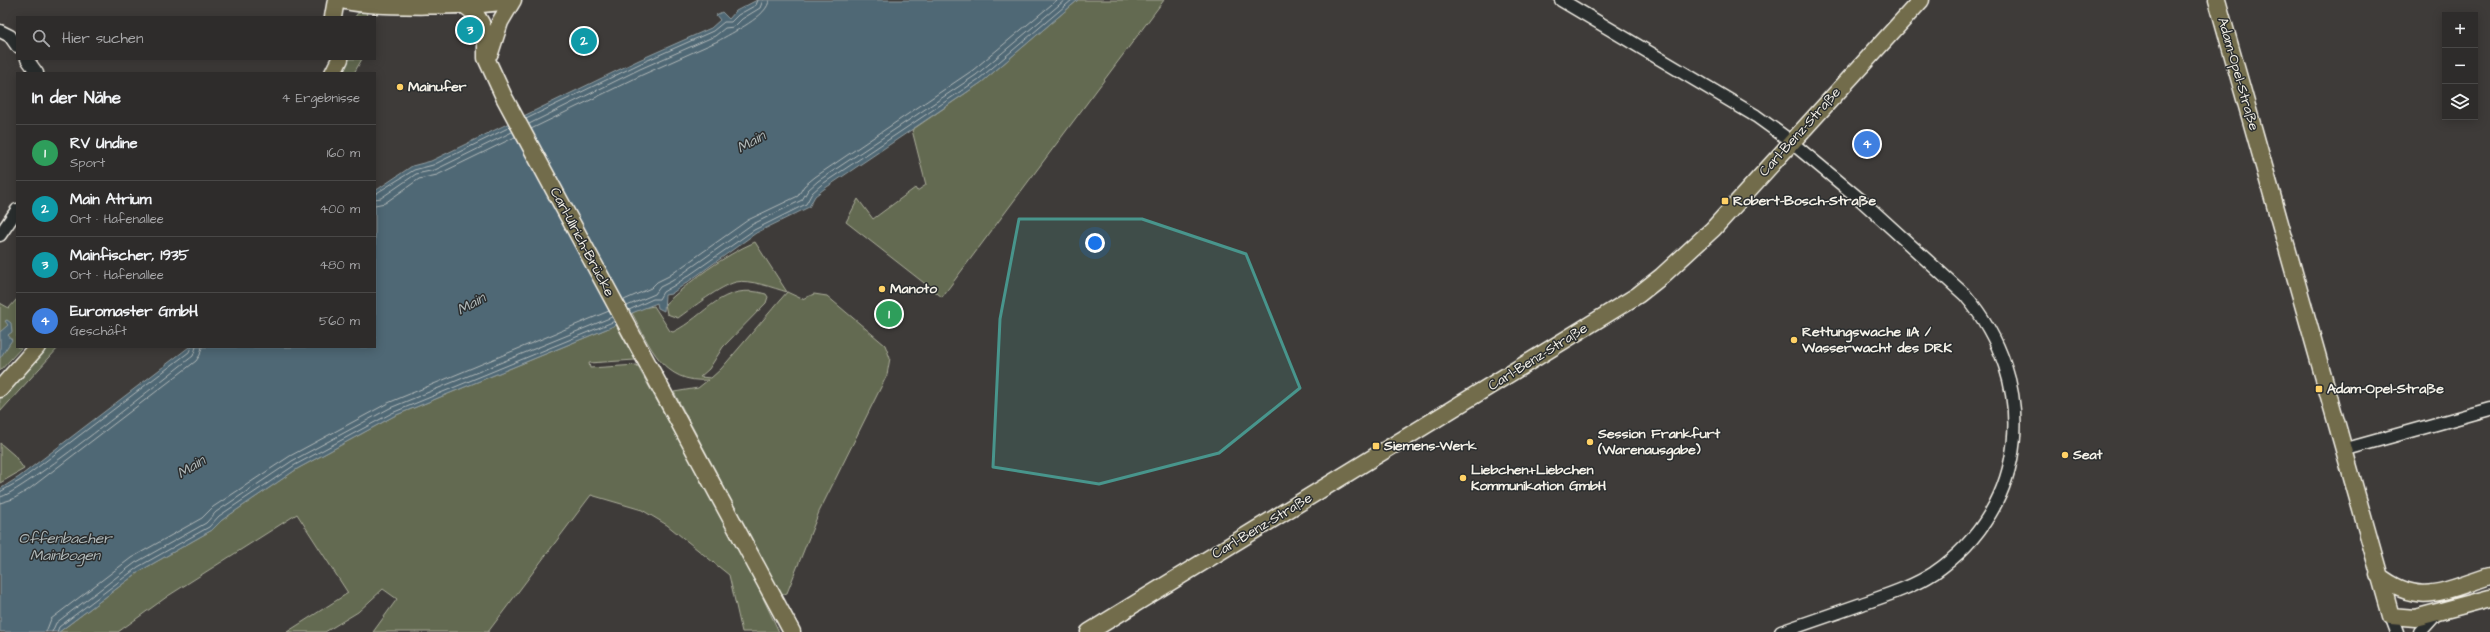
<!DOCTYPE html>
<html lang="de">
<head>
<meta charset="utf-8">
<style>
  :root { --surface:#2e2c2b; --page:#3a3837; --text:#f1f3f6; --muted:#a7a7a9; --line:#494847; --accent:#ffd166 }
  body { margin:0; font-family:"Architects Daughter",sans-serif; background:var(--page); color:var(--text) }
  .controls { position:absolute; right:12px; top:12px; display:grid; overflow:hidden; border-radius:0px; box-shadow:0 2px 10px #0003 }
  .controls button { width:36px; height:36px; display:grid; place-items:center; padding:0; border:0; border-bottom:1px solid var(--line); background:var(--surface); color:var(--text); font:20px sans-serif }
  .you { position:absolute; left:1095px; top:243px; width:14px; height:14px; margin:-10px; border:3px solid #fff; border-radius:50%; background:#1a73e8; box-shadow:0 0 0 6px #1a73e833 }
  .badge { display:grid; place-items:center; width:26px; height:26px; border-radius:50%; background:var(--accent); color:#fff; font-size:13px; font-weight:700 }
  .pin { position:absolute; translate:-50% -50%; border:2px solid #fff; box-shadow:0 1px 4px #0006 }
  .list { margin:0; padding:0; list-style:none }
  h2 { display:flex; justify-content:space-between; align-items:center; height:52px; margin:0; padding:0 16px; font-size:17px }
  h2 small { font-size:13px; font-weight:400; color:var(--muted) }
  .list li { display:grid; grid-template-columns:26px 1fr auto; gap:12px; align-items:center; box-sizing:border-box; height:56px; padding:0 16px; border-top:1px solid var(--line) }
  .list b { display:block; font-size:15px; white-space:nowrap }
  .list p { margin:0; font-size:13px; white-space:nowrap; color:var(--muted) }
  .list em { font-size:13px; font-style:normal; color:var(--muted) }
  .icon { flex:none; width:22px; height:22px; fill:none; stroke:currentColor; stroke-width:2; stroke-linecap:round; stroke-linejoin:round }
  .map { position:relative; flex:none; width:2490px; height:632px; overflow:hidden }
  .search { position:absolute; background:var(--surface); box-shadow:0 2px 10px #0003; left:16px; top:16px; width:360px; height:44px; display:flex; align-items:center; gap:10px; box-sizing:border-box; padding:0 14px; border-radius:0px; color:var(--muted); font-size:15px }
  .panel { position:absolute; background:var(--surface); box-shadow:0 2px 10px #0003; left:16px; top:72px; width:360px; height:276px; border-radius:0px }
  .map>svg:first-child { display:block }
  .green { fill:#646b51; stroke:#acae9c }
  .water { fill:#4f6774; stroke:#919ea2 }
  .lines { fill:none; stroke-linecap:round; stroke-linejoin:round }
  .shore { stroke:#b2baba; stroke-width:1 }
  .minor-casing { stroke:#f4f1e8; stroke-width:15 }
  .major-casing { stroke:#f4f1e8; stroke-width:19 }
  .minor { stroke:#2a2d2e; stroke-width:12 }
  .major { stroke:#726c4b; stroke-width:16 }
  .marked { fill:#48958c; fill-opacity:0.2; stroke:#48958c; stroke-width:3; stroke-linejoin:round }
  .poi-dot { fill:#ffd166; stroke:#2a2d2e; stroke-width:1.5 }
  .labels { text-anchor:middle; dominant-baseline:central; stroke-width:3; stroke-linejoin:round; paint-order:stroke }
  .street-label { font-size:14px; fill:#f4f1e8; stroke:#2a2d2e }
  .poi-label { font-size:14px; font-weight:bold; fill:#f4f1e8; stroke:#2a2d2e; text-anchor:start }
  .water-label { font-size:15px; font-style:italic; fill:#b2baba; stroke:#2a2d2e }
</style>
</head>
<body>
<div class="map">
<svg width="2490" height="632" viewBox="0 0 2490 632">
  <rect width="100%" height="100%" fill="#3e3b39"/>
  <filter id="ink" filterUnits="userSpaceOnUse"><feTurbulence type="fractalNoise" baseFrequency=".025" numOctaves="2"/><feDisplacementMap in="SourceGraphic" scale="8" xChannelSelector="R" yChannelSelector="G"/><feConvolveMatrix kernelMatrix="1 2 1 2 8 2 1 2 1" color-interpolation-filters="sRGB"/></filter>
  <g filter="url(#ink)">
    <path class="green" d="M 1078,0 L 1164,0 L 942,297 L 846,222 L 858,199 L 873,219 L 915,188 L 917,191 L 926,185 L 912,130 L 982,82 Z
      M 364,11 L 370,17 L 355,17 L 357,14 Z
      M 346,59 L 362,59 L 354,73 L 341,73 Z
      M 755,242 L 787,292 L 802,299 L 814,294 L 827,296 L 885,345 L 890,358 L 887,375 L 819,512 L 787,593 L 781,595 L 674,392 L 698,388 L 708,380 C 663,384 650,346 632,313 L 642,308 L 654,306 L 670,331 L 673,332 C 706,316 722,281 766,294 L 768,297 L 766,303 L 723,347 L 709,369 L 700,377 L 711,378 L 721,369 L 787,292 C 774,288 749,279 736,282 C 720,286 692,308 678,318 L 667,314 L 665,304 C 691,280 723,256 755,242 Z
      M 17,299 L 17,347 L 22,347 L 0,371 L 0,303 L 9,308 Z
      M 616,325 L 635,360 L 589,363 L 590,368 L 637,365 L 742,553 L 779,632 L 742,632 L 729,575 L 667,525 L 642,510 L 591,495 L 488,632 L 373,632 L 397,599 L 383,589 L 358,612 L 325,632 L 287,632 L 348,593 L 297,514 L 168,596 L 118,632 L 59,632 L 140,571 L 212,530 L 222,520 L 297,469 L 394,416 Z
      M 44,347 L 59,347 L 0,412 L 0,397 Z
      M 0,443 L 14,455 L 24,469 L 0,483 Z"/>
    <path class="water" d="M 757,0 L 1078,0 L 982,82 L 824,189 L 815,196 L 809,207 L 756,233 L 671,294 L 665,295 L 664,311 L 658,308 L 657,303 L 632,313 L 616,325 L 394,416 L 297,469 L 222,520 L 212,530 L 140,571 L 59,632 L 0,632 L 0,489 L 19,477 L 189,347 L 375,347 L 375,191 L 412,166 L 431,161 L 639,60 L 711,28 L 720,20 L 716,15 L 722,12 L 729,19 L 736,11 Z
      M 7,320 L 11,323 L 12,332 L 8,335 L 12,340 L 0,358 L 0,332 L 8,325 L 5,321 Z"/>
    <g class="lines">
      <path class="shore" d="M 526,119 L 639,64 L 713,31 L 724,22 L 731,22 L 738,15 L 756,5 L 758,0
        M 529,124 L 640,69 L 715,36 L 725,28 L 734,27 L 742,19 L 760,8 L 763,0
        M 531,129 L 642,75 L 718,41 C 731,33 769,16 769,0
        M 375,194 L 414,170 L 433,165 L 510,127
        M 375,199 L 381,198 L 416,174 L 435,170 L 512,132
        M 375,205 L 385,203 L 419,179 L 437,175 L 515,137
        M 624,300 L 651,288 L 657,282 L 669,276 L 748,220 L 798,196 L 804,186 L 815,177 L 973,70 L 1057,0
        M 627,306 L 655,294 L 660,287 L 672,281 L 751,225 L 802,200 L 808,190 L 818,181 L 976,75 L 1065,0
        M 629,310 L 653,299 L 659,299 L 663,292 L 675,285 L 754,230 L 806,204 L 812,193 L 821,185 L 979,79 L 1072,0
        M 0,492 L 21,480 L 189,352 L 191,347
        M 0,497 C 18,496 167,376 193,356 L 196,347
        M 0,503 L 13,499 L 28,490 L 196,361 L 200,355 L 202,347
        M 46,632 L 51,619 L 131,558 L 202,518 L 213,507 L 290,456 L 388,403 L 609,311
        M 52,632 L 56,623 L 135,563 L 206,523 L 216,512 L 292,461 L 390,408 L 612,317
        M 57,632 L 59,627 L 138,567 L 209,527 L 219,516 L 295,465 L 392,413 L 615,321"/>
      <defs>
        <path id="minor" d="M 1561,0 L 1756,116 L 1785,137 L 1862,201 L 1965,295 C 2039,382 2031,506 1934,573 C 1911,588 1884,596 1859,605 C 1833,614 1807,623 1781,632
          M 0,31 L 10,36 L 17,46
          M 27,59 L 37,73
          M 0,235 L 17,210
          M 2343,450 L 2490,409
          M 2391,616 L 2397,632
          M 2420,632 L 2437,613"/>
        <path id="major" d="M 343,0 C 361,8 490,7 510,0
          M 2217,0 L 2391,616
          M 463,4 L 475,13 L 481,23 L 486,38 L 486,58 L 504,97 L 792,632
          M 333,17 L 336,0
          M 490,53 L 500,22 L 513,0
          M 333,73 L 340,59
          M 0,389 L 37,347
          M 2378,575 C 2420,608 2444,590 2490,576
          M 2391,616 L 2415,618 L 2490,598
          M 1089,632 L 1638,295 L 1662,276 L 1713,229 L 1921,0"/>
      </defs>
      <use href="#minor" class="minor-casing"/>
      <use href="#major" class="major-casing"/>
      <use href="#minor" class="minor"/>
      <use href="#major" class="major"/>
    </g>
  </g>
  <path class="marked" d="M 1019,219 L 1142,219 L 1246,254 L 1300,388 L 1219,453 L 1099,484 L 993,467 L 1000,319 Z"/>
  <g class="poi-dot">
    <circle cx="400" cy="87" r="4"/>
    <rect x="1721" y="197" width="8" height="8" rx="2"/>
    <circle cx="882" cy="289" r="4"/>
    <circle cx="1794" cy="340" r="4"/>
    <rect x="2315" y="385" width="8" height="8" rx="2"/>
    <circle cx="1590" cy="442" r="4"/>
    <rect x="1372" y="442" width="8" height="8" rx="2"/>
    <circle cx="2065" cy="455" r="4"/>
    <circle cx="1463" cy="478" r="4"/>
  </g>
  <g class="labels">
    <g class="street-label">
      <text transform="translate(2238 74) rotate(74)">Adam-Opel-Straße</text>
      <text transform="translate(1800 132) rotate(-48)">Carl-Benz-Straße</text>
      <text transform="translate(582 242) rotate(62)">Carl-Ulrich-Brücke</text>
      <text transform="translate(1538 357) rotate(-32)">Carl-Benz-Straße</text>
      <text transform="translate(1262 526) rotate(-31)">Carl-Benz-Straße</text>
    </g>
    <g class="poi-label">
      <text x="408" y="87">Mainufer</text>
      <text x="1733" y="201">Robert-Bosch-Straße</text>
      <text x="890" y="289">Manoto</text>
      <text x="1802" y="332">Rettungswache 11A /<tspan x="1802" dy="16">Wasserwacht des DRK</tspan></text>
      <text x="2327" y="389">Adam-Opel-Straße</text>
      <text x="1598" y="434">Session Frankfurt<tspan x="1598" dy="16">(Warenausgabe)</tspan></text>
      <text x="1384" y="446">Siemens-Werk</text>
      <text x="2073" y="455">Seat</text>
      <text x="1471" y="470">Liebchen+Liebchen<tspan x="1471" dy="16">Kommunikation GmbH</tspan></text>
    </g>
    <g class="water-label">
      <text transform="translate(751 142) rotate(-30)">Main</text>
      <text transform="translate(471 304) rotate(-29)">Main</text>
      <text transform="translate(191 467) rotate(-32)">Main</text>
      <text x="65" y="538">Offenbacher<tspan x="65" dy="17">Mainbogen</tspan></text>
    </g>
  </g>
</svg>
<div class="controls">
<button>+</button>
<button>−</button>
<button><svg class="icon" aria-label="layers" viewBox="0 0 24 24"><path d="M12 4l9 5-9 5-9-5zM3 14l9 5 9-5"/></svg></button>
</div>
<div class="you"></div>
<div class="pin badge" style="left:889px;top:314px;background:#2e9e5b">1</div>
<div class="pin badge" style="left:584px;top:41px;background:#0f9aa8">2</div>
<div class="pin badge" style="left:470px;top:30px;background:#0f9aa8">3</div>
<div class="pin badge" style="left:1867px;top:144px;background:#3f7fe0">4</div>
<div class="search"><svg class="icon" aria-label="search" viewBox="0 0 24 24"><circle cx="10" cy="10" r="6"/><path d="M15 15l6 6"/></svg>Hier suchen</div>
<section class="panel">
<h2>In der Nähe<small>4 Ergebnisse</small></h2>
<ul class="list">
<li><span class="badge" style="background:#2e9e5b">1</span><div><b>RV Undine</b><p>Sport</p></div><em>160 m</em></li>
<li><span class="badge" style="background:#0f9aa8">2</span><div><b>Main Atrium</b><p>Ort · Hafenallee</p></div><em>400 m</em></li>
<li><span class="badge" style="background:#0f9aa8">3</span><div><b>Mainfischer, 1935</b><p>Ort · Hafenallee</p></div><em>480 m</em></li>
<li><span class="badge" style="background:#3f7fe0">4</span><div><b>Euromaster GmbH</b><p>Geschäft</p></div><em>560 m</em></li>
</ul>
</section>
</div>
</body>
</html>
